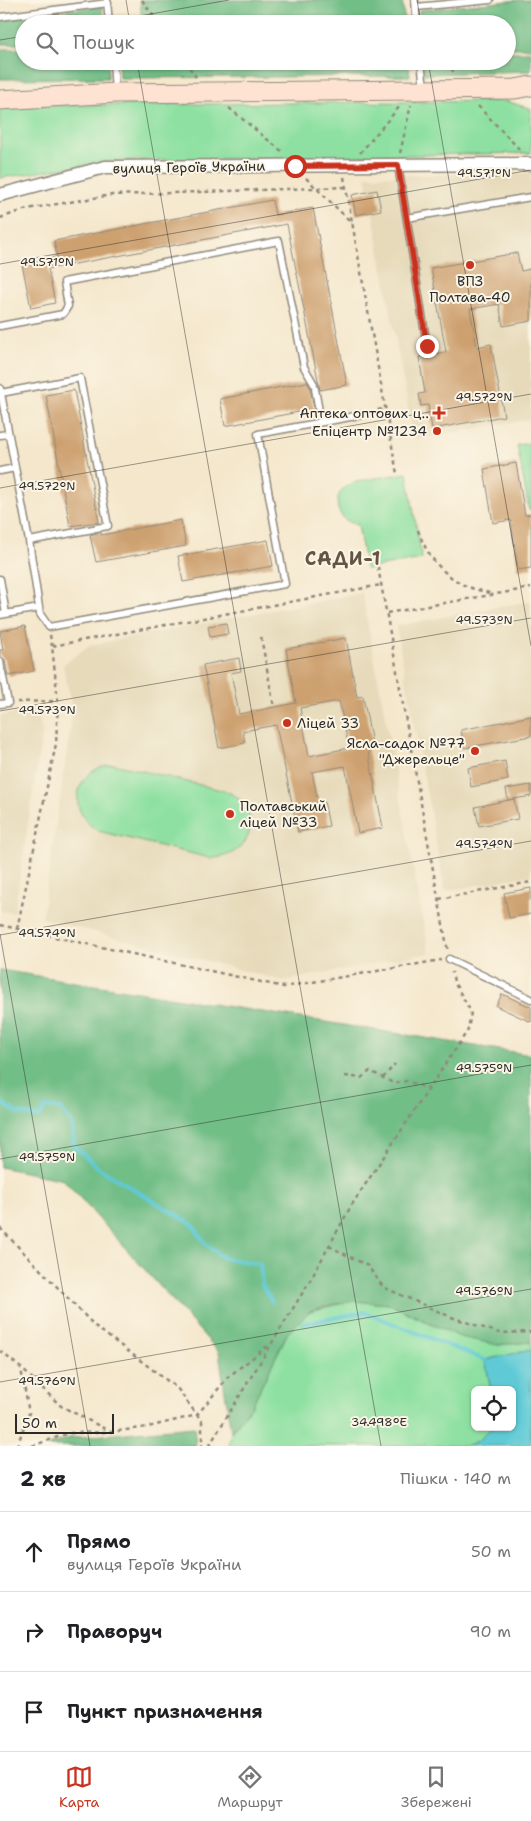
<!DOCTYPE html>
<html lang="uk">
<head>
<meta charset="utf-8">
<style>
  :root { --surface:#fff; --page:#f2f2f2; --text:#202124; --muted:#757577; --line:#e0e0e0; --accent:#c8321e }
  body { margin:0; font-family:"Shantell Sans",sans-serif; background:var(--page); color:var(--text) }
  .controls { position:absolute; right:15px; bottom:15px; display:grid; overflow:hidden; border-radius:8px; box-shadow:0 1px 4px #0004 }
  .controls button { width:45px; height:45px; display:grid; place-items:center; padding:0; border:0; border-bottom:1px solid var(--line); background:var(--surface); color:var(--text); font:25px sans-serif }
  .scale { position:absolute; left:15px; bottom:12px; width:99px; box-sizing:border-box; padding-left:5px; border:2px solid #2b2b2b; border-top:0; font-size:14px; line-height:18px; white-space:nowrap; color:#2b2b2b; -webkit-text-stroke:4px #fcf5e5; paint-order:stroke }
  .stop { position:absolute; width:15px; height:15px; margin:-11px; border:4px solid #c8321e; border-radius:50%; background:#fff }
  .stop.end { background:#c8321e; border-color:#fff; box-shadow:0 1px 5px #0008 }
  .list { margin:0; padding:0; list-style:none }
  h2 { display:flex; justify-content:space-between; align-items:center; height:65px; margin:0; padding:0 20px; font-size:21px }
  h2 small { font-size:16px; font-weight:400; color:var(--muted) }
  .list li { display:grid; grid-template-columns:32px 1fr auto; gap:15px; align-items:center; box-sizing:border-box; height:80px; padding:0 20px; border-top:1px solid var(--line) }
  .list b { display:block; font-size:19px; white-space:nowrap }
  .list p { margin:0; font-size:16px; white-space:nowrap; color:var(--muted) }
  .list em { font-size:16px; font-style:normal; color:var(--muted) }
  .icon { flex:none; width:28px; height:28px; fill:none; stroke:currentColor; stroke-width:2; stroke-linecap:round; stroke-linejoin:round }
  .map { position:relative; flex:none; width:531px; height:1446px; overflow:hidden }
  .search { position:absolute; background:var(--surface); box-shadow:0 1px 4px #0004; left:15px; right:15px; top:15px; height:55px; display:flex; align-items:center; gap:12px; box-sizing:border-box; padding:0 18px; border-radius:28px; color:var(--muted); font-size:19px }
  .sheet { height:305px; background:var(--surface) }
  nav { display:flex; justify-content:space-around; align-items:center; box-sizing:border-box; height:70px; border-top:1px solid var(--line); background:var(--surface); font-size:14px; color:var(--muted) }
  nav a { display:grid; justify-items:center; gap:2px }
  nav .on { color:var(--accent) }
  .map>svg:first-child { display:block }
  .built { fill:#e6daba }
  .green { fill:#8de0a1; stroke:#5c8666 }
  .forest { fill:#72be87; stroke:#4e7459 }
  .water { fill:#5ecad6; stroke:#447a80 }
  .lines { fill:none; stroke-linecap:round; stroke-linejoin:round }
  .stream { stroke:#5ecad6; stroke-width:4 }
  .building { fill:#cda06f; fill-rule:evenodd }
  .lane-casing { stroke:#90897c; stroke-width:9 }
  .street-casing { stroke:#90897c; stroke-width:15 }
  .secondary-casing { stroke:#90897c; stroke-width:21 }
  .path { stroke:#90897c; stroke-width:2.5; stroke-dasharray:4 4; stroke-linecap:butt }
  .lane { stroke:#fff; stroke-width:6 }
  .street { stroke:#fff; stroke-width:12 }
  .secondary { stroke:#fee3d2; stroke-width:19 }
  .route { stroke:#c8321e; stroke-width:6 }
  .ticks { fill:none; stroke:#2b2b2b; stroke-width:1; stroke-opacity:0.45 }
  .poi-dot { fill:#c8321e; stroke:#fcf5e5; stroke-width:2 }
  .labels { text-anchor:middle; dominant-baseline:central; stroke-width:4; stroke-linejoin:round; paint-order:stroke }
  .street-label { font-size:14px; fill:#2b2b2b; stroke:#fcf5e5 }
  .poi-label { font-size:14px; fill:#2b2b2b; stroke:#fcf5e5; text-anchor:end }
  .district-label { font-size:19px; font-weight:bold; letter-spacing:1px; fill:#645443; stroke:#fcf5e5 }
  .ticks-label { font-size:12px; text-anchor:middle; fill:#2b2b2b; stroke:#fcf5e5; stroke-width:4; stroke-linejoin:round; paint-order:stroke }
</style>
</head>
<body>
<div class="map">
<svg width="531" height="1446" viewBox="0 0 531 1446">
  <rect width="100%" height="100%" fill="#fcf5e5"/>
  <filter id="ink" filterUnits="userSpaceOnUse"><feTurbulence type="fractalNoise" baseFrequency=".02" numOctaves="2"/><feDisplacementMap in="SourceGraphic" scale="10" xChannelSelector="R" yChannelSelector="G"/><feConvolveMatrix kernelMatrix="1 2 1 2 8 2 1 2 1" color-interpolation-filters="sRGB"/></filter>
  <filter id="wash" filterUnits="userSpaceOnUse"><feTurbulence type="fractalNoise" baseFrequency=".0096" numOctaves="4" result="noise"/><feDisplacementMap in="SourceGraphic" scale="20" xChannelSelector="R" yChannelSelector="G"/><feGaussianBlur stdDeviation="1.12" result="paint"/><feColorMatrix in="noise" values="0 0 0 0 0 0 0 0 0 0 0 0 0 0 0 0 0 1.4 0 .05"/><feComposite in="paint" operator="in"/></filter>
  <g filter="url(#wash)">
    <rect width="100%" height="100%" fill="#f4e7cc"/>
    <path class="built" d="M 531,173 L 531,419 L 414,439 L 366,176 Z
      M 362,593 L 429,953 L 283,981 L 42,918 L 73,711 L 63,665 L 90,645 Z
      M 531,601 L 531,875 L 445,891 L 396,626 Z
      M 37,709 L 42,733 L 14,913 L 0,911 L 0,716 Z"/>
    <path class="green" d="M 506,101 L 531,109 L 531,153 L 112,161 L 0,178 L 0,106 Z
      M 531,443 L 531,509 L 529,510 L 517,445 Z
      M 407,473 L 422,559 L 366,569 L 358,525 C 348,522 341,519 338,508 C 336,501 339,492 345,487 C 356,479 393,476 407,473 Z
      M 114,764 L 225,791 C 233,794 240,798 244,805 C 262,832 239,859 210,858 L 98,831 C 64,810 75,768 114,764 Z
      M 353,1301 L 390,1304 L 432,1325 L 498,1345 L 531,1342 L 531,1350 L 485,1360 L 491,1390 L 475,1390 L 475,1427 L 492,1427 L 479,1440 L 468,1446 L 229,1446 L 231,1432 L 251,1407 L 287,1334 L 310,1311 Z"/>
    <path class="forest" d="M 140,0 L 402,0 L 405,24 L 142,24 Z
      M 519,0 L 531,0 L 531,48 L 507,48 L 507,24 L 420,24 L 419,10 Z
      M 102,6 L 104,24 L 24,24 L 24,44 L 0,44 L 0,19 Z
      M 0,49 L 24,49 L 24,61 L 108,61 L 108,78 L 0,79 Z
      M 507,52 L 531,52 L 531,71 L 424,74 L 423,61 L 507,61 Z
      M 118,61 L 408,61 L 410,76 L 119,78 Z
      M 0,970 L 531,1055 L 531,1342 L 498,1345 L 460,1337 L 390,1304 L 353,1301 L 326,1306 L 310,1311 L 287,1334 L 251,1407 L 231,1432 L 219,1352 L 64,1180 L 0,1167 Z
      M 194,1427 L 196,1446 L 46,1446 L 70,1438 Z"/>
    <path class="water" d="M 531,1350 L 531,1446 L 468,1446 L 479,1440 L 492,1427 L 512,1427 L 512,1390 L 491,1390 L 485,1360 Z"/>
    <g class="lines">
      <path class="stream" d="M 0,1102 L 18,1113 L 39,1117 L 46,1107 L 61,1109 L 72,1123 L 74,1146 L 100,1169 L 192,1224 L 205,1243 L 224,1258 L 260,1264 L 262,1285 L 272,1302
        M 303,1324 L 364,1312 L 485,1360"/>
    </g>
    <g id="blocks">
      <path class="building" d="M 377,190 L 381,210 L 356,215 L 352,195 Z
        M 272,200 L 275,215 L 313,208 L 347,385 L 320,390 L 287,224 L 48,269 L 55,303 L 31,308 L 22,264 L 57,257 L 54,241 Z
        M 517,253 L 521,271 L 531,269 L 531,321 L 503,326 L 499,304 L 470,309 L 477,347 L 491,344 L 504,416 L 432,429 L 428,405 L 421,406 L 419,394 L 425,393 L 419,357 L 446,352 L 431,268 Z
        M 307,382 L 310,387 L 314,409 L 225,426 L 220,399 Z
        M 74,390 L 99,522 L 70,526 L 46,395 Z
        M 516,463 L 525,515 L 531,514 L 531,568 L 518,570 L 511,520 L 493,523 L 484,469 Z
        M 181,520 L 186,546 L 96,562 L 90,535 L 101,532 L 101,535 Z
        M 268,540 L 273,566 L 183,582 L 178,556 Z
        M 226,623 L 228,634 L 210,637 L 208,626 Z
        M 25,626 L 34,671 L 8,676 L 5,660 L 0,656 L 0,650 L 3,650 L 0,631 Z
        M 346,638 L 357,697 L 363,696 L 372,744 L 367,746 L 383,828 L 358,833 L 345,766 L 312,772 L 318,802 L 324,801 L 329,826 L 298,832 L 276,725 L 243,731 L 245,743 L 219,748 L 203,665 L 239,658 L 241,671 L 231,673 L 239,714 L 296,703 L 286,649 ZM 339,701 L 349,748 L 309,756 L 300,708 Z
        M 531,716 L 531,736 L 464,748 L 461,730 Z
        M 505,761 L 508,780 L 471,787 L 468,768 Z
        M 531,785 L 531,796 L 508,800 L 506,789 Z
        M 514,799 L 518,819 L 479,826 L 475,807 Z
        M 531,888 L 531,914 L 509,918 L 504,893 Z
        M 502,994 L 531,1007 L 531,1022 L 496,1006 Z"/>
    </g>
  </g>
  <g filter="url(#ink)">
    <use href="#blocks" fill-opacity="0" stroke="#90897c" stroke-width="1"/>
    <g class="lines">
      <defs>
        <path id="lane" d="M 107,0 L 109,24
          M 415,0 L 417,24
          M 416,7 L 490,0
          M 0,17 L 108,3
          M 113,61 L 115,92
          M 421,61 L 424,88
          M 398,165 L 427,346
          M 407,218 L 531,197
          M 0,326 L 63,314 L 68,306 L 64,282 L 279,241 L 304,367 L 314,384
          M 0,388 L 29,541 L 40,614 L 49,627 L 285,584 L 258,434 L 361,415
          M 315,389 L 321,422
          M 1,393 L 80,378 L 108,526 L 96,528
          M 0,435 L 8,434
          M 0,471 L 15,468
          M 29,541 L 93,529
          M 0,579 L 6,614
          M 0,615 L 39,608
          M 0,661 L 1,668
          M 0,704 L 8,703 L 2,672
          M 449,959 L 531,999"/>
        <path id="street" d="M 0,195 L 105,167 L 531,164"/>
        <path id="secondary" d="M 0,100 L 116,93 L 515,89 L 531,86"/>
      </defs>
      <use href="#lane" class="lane-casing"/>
      <use href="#street" class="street-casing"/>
      <use href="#secondary" class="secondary-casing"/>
      <path class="path" d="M 142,0 L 159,24
        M 185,61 L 196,77
        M 448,61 L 454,73
        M 478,106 L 522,152
        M 229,108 L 284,153
        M 360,153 L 400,106
        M 400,153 L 411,105
        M 344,177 L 397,474
        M 306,178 L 352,223
        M 0,218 L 27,209 L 112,195 L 346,187
        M 370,412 L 385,408
        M 418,530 C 426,554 440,572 462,584 C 471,589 483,591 493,594
        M 378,567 L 448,952
        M 387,613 L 531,588
        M 50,635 L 52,646
        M 261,637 L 274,707
        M 17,702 L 58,701
        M 439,899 L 531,882
        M 0,925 L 284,987 L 441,960
        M 17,929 L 56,744 L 58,701 L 52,646 L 381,585
        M 345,1076 L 361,1078 L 370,1071 L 393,1083 L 407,1081 L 429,1089
        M 383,1078 L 395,1064
        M 0,1228 L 96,1327 L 177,1388 L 197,1415 L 228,1377 L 270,1344
        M 329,1246 L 368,1266 L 383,1287 L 451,1317 L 499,1333 L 531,1332
        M 0,1351 L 21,1368 L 61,1406 L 109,1431
        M 17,1446 L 29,1413 L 21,1369
        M 32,1446 L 69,1433 L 111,1432 L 148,1427 L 197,1415 L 202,1421 L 202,1446
        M 209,1446 L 311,1279 L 351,1206 L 468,1030 L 471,1012 L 454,982 L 452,972"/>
      <use href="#lane" class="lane"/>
      <use href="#street" class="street"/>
      <use href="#secondary" class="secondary"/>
    </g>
  </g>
  <g class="lines" filter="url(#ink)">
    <path class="route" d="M 295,166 L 398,165 L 427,346"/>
  </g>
  <path class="ticks" d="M 126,0 L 130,24M 417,0 L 421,24M 95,24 L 229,0M 0,40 L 24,36M 137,61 L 381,1446M 428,61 L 531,646M 0,264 L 531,170M 0,488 L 531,394M 0,711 L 531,618M 0,934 L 90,1446M 0,935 L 531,841M 0,1159 L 531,1065M 0,1382 L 531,1289"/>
  <g class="poi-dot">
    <circle cx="470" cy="265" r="5"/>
    <path d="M436.5 405.5h5v5h5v5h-5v5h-5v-5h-5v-5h5z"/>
    <circle cx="437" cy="431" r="5"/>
    <circle cx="287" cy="723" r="5"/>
    <circle cx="475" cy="751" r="5"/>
    <circle cx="230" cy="814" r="5"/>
  </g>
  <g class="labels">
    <g class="street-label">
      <text transform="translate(189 167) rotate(-1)">вулиця Героїв України</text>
    </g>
    <g class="poi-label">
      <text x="470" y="281" text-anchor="middle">ВПЗ<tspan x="470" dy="16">Полтава-40</tspan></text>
      <text x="429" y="413">Аптека оптових ц‥</text>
      <text x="427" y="431">Епіцентр №1234</text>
      <text x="297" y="723" text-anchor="start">Ліцей 33</text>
      <text x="465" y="743">Ясла-садок №77<tspan x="465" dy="16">"Джерельце"</tspan></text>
      <text x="240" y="806" text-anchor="start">Полтавський<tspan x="240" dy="16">ліцей №33</tspan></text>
    </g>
    <g class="district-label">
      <text x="343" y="558">САДИ-1</text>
    </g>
  </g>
  <g class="ticks-label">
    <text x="484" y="177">49.571°N</text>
    <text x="47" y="266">49.571°N</text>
    <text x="484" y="401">49.572°N</text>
    <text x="47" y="490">49.572°N</text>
    <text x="484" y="624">49.573°N</text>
    <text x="47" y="714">49.573°N</text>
    <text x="484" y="848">49.574°N</text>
    <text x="47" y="937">49.574°N</text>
    <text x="484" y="1072">49.575°N</text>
    <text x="47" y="1161">49.575°N</text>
    <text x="484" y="1295">49.576°N</text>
    <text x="47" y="1385">49.576°N</text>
    <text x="379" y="1426">34.498°E</text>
  </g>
</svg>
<div class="controls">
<button><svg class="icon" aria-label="locate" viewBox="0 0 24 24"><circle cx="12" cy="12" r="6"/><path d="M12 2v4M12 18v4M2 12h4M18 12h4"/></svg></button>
</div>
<div class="scale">50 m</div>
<div class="stop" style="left:295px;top:166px"></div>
<div class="stop end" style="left:427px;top:346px"></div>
<div class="search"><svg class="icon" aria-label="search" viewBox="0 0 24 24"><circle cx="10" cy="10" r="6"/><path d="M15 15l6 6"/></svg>Пошук</div>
</div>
<section class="sheet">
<h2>2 хв<small>Пішки · 140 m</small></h2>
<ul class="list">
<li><svg class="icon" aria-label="ahead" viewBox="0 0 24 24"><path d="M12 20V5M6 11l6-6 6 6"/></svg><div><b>Прямо</b><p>вулиця Героїв України</p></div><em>50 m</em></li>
<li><svg class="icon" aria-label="right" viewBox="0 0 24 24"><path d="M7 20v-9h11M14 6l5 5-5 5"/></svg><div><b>Праворуч</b></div><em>90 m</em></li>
<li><svg class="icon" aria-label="arrive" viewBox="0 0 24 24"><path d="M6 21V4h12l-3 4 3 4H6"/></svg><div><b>Пункт призначення</b></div></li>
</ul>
</section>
<nav>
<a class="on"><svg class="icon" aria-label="map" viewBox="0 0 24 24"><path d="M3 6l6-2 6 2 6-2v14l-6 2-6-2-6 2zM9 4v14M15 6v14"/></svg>Карта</a>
<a><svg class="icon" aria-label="directions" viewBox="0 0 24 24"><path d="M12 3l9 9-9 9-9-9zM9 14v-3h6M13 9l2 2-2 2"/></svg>Маршрут</a>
<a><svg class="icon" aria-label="saved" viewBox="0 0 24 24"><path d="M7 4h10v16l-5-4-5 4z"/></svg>Збережені</a>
</nav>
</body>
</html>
